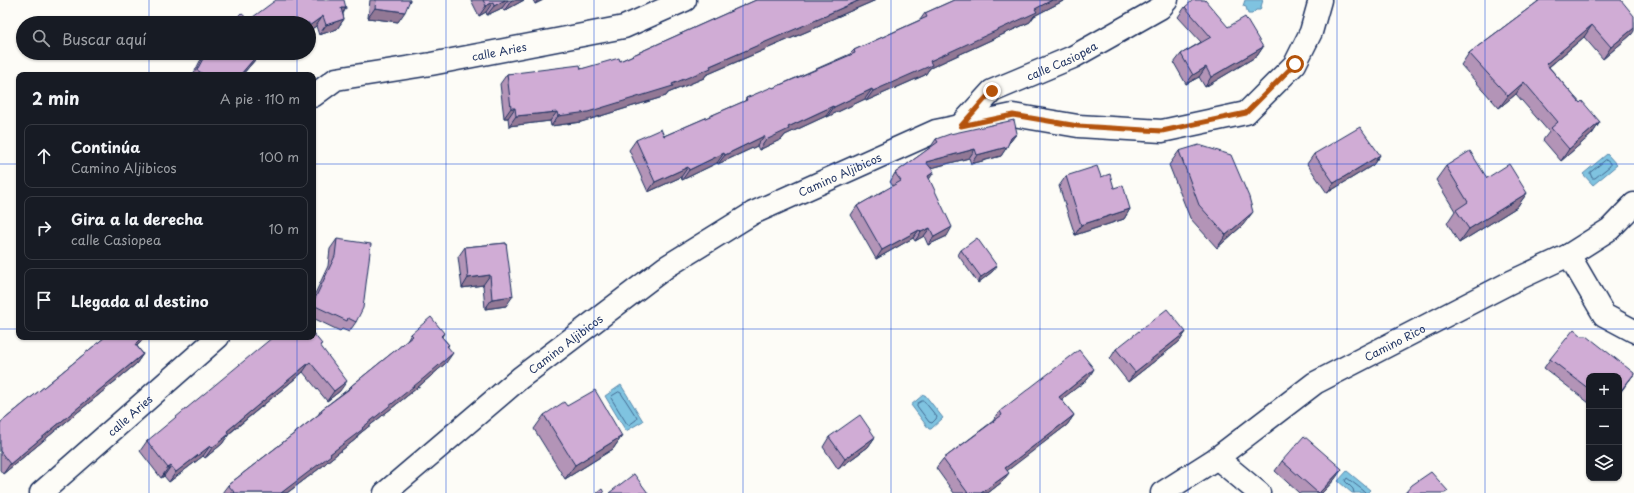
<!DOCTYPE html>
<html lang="es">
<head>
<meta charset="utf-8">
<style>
  :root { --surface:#171b24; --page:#242831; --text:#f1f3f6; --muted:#9ea1a6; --line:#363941 }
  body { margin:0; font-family:"Playpen Sans",sans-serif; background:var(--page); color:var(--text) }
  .controls { position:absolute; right:12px; bottom:12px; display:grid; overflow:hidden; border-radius:8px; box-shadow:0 1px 3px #0004 }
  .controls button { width:36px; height:36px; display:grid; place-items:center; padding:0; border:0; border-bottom:1px solid var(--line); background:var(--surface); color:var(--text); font:20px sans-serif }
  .stop { position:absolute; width:12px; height:12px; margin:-9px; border:3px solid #b45309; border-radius:50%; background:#fff }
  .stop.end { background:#b45309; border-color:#fff; box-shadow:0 1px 4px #0008 }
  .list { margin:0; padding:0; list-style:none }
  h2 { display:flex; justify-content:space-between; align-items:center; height:52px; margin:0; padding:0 16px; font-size:17px }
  h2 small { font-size:13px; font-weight:400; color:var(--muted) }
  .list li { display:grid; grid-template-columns:26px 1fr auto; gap:12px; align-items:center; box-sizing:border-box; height:64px; margin:0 8px 8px; padding:0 8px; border:1px solid var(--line); border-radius:8px }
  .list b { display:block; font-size:15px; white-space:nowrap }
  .list p { margin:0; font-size:13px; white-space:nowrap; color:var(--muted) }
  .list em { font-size:13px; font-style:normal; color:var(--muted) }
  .icon { flex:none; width:22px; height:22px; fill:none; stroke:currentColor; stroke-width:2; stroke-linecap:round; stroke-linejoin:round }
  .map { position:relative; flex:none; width:1634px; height:493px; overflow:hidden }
  .search { position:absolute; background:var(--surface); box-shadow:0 1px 3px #0004; left:16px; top:16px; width:300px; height:44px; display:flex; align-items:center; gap:10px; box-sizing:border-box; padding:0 14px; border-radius:22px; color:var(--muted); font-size:15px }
  .panel { position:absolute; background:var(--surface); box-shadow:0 1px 3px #0004; left:16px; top:72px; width:300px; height:268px; border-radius:8px }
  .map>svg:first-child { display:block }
  .water { fill:#7fc3e0; stroke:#5788ac }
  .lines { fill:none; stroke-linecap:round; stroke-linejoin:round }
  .shore { stroke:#436a92; stroke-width:1 }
  .minor-casing { stroke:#1b2f5e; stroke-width:25 }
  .minor { stroke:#fdfcf7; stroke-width:22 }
  .wall { fill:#b394b7; stroke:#1b2f5e }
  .shaded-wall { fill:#927895; stroke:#1b2f5e }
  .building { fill:#d0acd5; stroke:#1b2f5e }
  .route { stroke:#b45309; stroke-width:5 }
  .grid { fill:none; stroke:#1d4ed8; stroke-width:1; stroke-opacity:0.55 }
  .labels { text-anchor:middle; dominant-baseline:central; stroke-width:4; stroke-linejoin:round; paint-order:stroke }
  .street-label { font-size:11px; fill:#1b2f5e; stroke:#fdfcf7 }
</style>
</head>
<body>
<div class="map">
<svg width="1634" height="493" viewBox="0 0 1634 493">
  <rect width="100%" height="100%" fill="#fdfcf7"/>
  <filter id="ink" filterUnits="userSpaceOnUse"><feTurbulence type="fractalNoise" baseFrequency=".025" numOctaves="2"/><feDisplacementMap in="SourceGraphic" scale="8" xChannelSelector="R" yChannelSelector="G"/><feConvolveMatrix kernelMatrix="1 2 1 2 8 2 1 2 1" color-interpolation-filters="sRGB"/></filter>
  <g filter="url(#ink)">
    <path class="water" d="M 1245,0 L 1263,0 L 1260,10 L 1256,10 L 1252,14 L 1248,14 L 1246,7 L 1243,6 Z
      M 1607,154 L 1617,165 L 1593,185 L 1583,174 Z
      M 621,385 L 643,421 L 626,431 L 605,396 Z
      M 923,395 L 925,395 L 943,418 L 931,429 L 929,429 L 911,405 Z
      M 1347,471 L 1370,490 L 1367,493 L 1352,493 L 1338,481 Z"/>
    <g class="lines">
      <path class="shore" d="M 1606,160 L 1610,163 L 1610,166 L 1595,178 L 1592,178 L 1590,173 Z
        M 619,392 L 621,393 L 637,418 L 636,420 L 629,425 L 627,424 L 611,398 L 612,396 Z
        M 922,401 L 924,401 L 937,417 L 936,419 L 932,423 L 929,422 L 917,406 L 917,404 Z
        M 1354,493 L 1353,489 L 1345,481 L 1347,478 L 1364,491 L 1365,493"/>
      <defs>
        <g id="minor">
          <path id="s1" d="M 313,96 L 336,79 L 431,64 L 624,27 L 685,0"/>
          <path id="s2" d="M 961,125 L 992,91 L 1073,57 L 1160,8 L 1167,0"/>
          <path d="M 1569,255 L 1604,315 L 1634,331"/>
          <path d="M 1217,458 L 1259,493"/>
          <path id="s3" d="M 41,493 L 218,337"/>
          <path id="s4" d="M 385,493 L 520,378 L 666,267 L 753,213 L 936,131 L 1013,115 L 1078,126 L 1162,131 L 1246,113 L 1295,64 L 1311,32 L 1320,0"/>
          <path id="s5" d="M 1162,493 L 1217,458 L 1315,383 L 1511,282 L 1569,255 L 1610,229 L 1634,204"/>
        </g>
      </defs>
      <use href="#minor" class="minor-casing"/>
      <use href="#minor" class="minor"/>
    </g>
    <path class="wall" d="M 370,0 L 410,0 L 398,22 L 368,18 Z
      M 471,0 L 524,0 L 504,11 L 502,8 L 487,15 L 486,12 L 479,16 Z
      M 533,0 L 543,0 L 535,4 Z
      M 756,0 L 876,0 L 823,23 L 822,25 L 706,75 L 704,78 L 668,93 L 666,96 L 581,122 L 551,126 L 550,121 L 509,126 L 508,118 L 504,118 L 500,84 L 507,74 L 581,69 L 620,61 Z
      M 954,0 L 1065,0 L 1034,16 L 1030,22 L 930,68 L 925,75 L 866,101 L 865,99 L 827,117 L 826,116 L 785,135 L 782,139 L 759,150 L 757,146 L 718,164 L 717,163 L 682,180 L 681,177 L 648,192 L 629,150 L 636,140 L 664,136 L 745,101 L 746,98 L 773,88 L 850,54 L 854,50 L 920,20 L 925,13 Z
      M 1540,0 L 1632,34 L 1603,59 L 1584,37 L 1549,67 L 1580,103 L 1600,122 L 1592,134 L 1561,161 L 1543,140 L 1549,132 L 1516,94 L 1499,108 L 1461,65 L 1469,53 Z
      M 1185,7 L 1228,27 L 1263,47 L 1257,56 L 1205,87 L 1199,77 L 1186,84 L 1174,63 L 1181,54 L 1201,42 L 1178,17 Z
      M 346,8 L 343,14 L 344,19 L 337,29 L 319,35 L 316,26 L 309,31 L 309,23 L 249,20 Z
      M 206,53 L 261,53 L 242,75 L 193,75 L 200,61 Z
      M 1017,133 L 1009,143 L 1001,156 L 971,164 L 969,158 L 931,168 L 929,178 L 947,236 L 928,245 L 924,236 L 915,241 L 913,238 L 876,259 L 851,215 L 857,206 L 893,186 L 890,182 L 895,173 L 930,148 L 936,139 Z
      M 1179,151 L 1243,225 L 1217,248 L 1190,218 L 1169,165 Z
      M 1314,154 L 1380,155 L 1373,165 L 1327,193 L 1307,164 Z
      M 1446,166 L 1487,178 L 1527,193 L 1517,207 L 1459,243 L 1447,223 L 1455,211 L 1436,180 Z
      M 1066,176 L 1101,177 L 1114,188 L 1130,209 L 1124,219 L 1075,235 L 1059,186 Z
      M 337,239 L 356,322 L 349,332 L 342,329 L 340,331 L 313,318 L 313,298 L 328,266 L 330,249 Z
      M 506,243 L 506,306 L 485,309 L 483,285 L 462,288 L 458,257 L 465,247 Z
      M 961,250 L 993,271 L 978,283 L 958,255 Z
      M 1186,332 L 1179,342 L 1128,382 L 1110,359 L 1116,349 Z
      M 444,333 L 442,337 L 449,345 L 448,346 L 446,363 L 417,388 L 358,435 L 356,439 L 328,461 L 324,465 L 287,493 L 222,493 L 228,485 L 318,415 L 321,410 L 347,390 L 351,386 L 407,341 L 411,334 Z
      M 1582,336 L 1634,374 L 1619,394 L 1619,376 L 1589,376 L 1589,403 L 1544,368 L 1550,359 Z
      M 105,337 L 146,337 L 137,346 L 143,354 L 136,364 L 3,474 L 0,470 L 0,423 Z
      M 320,346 L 340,391 L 327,401 L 303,372 L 229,434 L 222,444 L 205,458 L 203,456 L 169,482 L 164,476 L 161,478 L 140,451 L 147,441 Z
      M 1088,379 L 1061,399 L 1074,415 L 1067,425 L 1007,470 L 1002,482 L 988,493 L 954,493 L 936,468 L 943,459 L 993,421 L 1000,411 Z
      M 567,406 L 622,436 L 613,449 L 565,479 L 534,429 L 544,415 Z
      M 829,437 L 875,437 L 868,447 L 838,469 L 823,447 Z
      M 1282,461 L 1335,479 L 1322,493 L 1299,493 L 1275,471 Z"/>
    <path class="shaded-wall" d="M 505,0 L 508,0 L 502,8 L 487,15 L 494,6 Z
      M 512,0 L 524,0 L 504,11 L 511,1 Z
      M 538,0 L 543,0 L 535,4 Z
      M 860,0 L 876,0 L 823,23 L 822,25 L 706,75 L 704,78 L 668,93 L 666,96 L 581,122 L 551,126 L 558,116 L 672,84 L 710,66 Z
      M 1052,0 L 1065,0 L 1034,16 L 1030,22 L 930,68 L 925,75 L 866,101 L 873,91 L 930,61 Z
      M 493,2 L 486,12 L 479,16 L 486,6 Z
      M 341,8 L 346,8 L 339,18 Z
      M 375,8 L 405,12 L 398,22 L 368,18 Z
      M 323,16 L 316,26 L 309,31 L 309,26 Z
      M 344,19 L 337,29 L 319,35 L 326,25 Z
      M 1592,25 L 1584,37 L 1538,76 L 1546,64 Z
      M 1634,28 L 1634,31 L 1632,34 L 1603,59 L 1611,47 Z
      M 1263,47 L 1257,56 L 1205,87 L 1211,77 Z
      M 259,53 L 261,53 L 242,75 L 240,75 Z
      M 1206,67 L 1199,77 L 1186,84 L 1193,75 Z
      M 1524,82 L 1516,94 L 1499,108 L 1508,96 Z
      M 872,89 L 865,99 L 827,117 L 834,107 Z
      M 833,106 L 826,116 L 785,135 L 782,139 L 759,150 L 766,140 L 788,127 Z
      M 511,108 L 515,108 L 508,118 L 504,118 Z
      M 557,112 L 550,121 L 509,126 L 516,116 Z
      M 1600,122 L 1592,134 L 1561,161 L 1569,149 Z
      M 1017,133 L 1011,141 L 1005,147 L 1011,138 Z
      M 764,136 L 757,146 L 718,164 L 725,155 Z
      M 1007,147 L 1001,156 L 971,164 L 977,155 Z
      M 975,149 L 969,158 L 920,171 L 926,162 Z
      M 724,153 L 717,163 L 682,180 L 689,170 Z
      M 1380,155 L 1373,165 L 1327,193 L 1334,183 Z
      M 688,167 L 681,177 L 648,192 L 655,182 Z
      M 934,172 L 928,181 L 928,176 Z
      M 1527,193 L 1517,207 L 1459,243 L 1469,229 Z
      M 1130,209 L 1124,219 L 1075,235 L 1081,225 Z
      M 1253,212 L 1243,225 L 1217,248 L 1226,235 Z
      M 952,227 L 947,236 L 928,245 L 934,237 Z
      M 930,228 L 924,236 L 915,241 L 921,232 Z
      M 919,230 L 913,238 L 876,259 L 882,250 Z
      M 997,266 L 993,271 L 978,283 L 981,277 Z
      M 490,275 L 483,285 L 462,288 L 468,278 Z
      M 513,296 L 506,306 L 485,309 L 492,299 Z
      M 1186,332 L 1179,342 L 1128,382 L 1135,372 Z
      M 142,337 L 146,337 L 128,354 L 135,344 Z
      M 453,353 L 446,363 L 417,388 L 358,435 L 356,439 L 328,461 L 324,465 L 287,493 L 281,493 L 330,454 Z
      M 143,354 L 136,364 L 3,474 L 10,464 Z
      M 310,362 L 303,372 L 220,441 L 227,431 Z
      M 1094,369 L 1088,379 L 1053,406 L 1059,397 Z
      M 1634,374 L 1619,394 L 1619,393 Z
      M 347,381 L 340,391 L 327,401 L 334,391 Z
      M 1074,415 L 1067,425 L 999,477 L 1005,468 Z
      M 229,434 L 222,444 L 205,458 L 212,448 Z
      M 622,436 L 613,449 L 565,479 L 575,465 Z
      M 875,437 L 868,447 L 838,469 L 845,459 Z
      M 210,446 L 203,456 L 169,482 L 176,472 Z
      M 171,466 L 164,476 L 161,478 L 168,468 Z
      M 1342,469 L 1335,479 L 1322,493 L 1319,493 Z
      M 1009,473 L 1002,482 L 988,493 L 981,493 Z"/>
    <path class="building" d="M 276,0 L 344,0 L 346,8 L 341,8 L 344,19 L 326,25 L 323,16 L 309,26 L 309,23 L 232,23 L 241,13 L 249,20 Z
      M 376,0 L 410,0 L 405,12 L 375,8 Z
      M 483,0 L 505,0 L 494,6 L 493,2 L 486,6 Z
      M 756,0 L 860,0 L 828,14 L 828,15 L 710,66 L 711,68 L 672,84 L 673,86 L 588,112 L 558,116 L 557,112 L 516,116 L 515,108 L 511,108 L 507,74 L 580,65 L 581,69 L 619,58 L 620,61 Z
      M 954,0 L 1052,0 L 1035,9 L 1037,12 L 930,61 L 932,65 L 873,91 L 872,89 L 834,107 L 833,106 L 788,127 L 789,129 L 766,140 L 764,136 L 725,155 L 724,153 L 689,170 L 688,167 L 655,182 L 636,140 L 661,129 L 664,136 L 747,100 L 746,98 L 772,87 L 773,88 L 855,53 L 854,50 L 927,17 L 925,13 Z
      M 1193,0 L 1205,0 L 1228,27 L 1245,17 L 1263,47 L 1211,77 L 1206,67 L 1193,75 L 1181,54 L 1211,37 L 1185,7 Z
      M 1540,0 L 1621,0 L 1634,16 L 1634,28 L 1611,47 L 1592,25 L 1546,64 L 1580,103 L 1582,101 L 1600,122 L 1569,149 L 1551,128 L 1558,122 L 1524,82 L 1508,96 L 1469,53 Z
      M 206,53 L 259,53 L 240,75 L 203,75 L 203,74 L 197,70 Z
      M 1014,120 L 1017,133 L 1011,138 L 1007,147 L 977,155 L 975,149 L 926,162 L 934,172 L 928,176 L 952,227 L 934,237 L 930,228 L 921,232 L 919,230 L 882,250 L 857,206 L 901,181 L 895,173 L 938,142 L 936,139 L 950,134 Z
      M 1360,127 L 1380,155 L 1334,183 L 1314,154 Z
      M 1199,145 L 1231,155 L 1249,197 L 1253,212 L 1226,235 L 1199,205 L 1179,151 Z
      M 1470,151 L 1487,178 L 1509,164 L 1527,193 L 1469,229 L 1456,210 L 1468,202 L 1446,166 Z
      M 1097,166 L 1101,177 L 1110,174 L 1114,188 L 1123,185 L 1130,209 L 1081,225 L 1066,176 Z
      M 977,238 L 997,266 L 981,277 L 961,250 Z
      M 337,239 L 371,244 L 363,308 L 356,322 L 348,318 L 347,321 L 313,305 L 313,303 L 335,256 Z
      M 506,243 L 513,296 L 492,299 L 490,275 L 468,278 L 465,247 Z
      M 1167,309 L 1186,332 L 1135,372 L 1116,349 Z
      M 431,317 L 444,333 L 441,336 L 449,345 L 447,346 L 453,353 L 424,378 L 362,428 L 363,429 L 330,454 L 331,455 L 281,493 L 235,493 L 228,485 L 322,412 L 321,410 L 352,387 L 351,386 L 413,336 L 411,334 Z
      M 1574,329 L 1582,336 L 1587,336 L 1634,373 L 1634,374 L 1619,393 L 1619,376 L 1589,376 L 1589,389 L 1550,359 Z
      M 313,333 L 322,344 L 320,345 L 347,381 L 334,391 L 310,362 L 227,431 L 229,434 L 212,448 L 210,446 L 176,472 L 171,466 L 168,468 L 147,441 L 273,337 L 313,337 Z
      M 105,337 L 142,337 L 135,344 L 143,354 L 10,464 L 0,451 L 0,423 Z
      M 1079,350 L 1094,369 L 1059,397 L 1074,415 L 1005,468 L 1009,473 L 981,493 L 968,493 L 943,459 L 1002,415 L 1000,411 Z
      M 595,390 L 622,436 L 575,465 L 544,415 L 564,402 L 567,406 Z
      M 860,415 L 875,437 L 845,459 L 829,437 Z
      M 1304,436 L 1342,469 L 1319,493 L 1318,493 L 1282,461 Z
      M 1431,472 L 1448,491 L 1445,493 L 1405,493 L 1412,485 Z
      M 634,474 L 648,493 L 609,493 Z
      M 602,489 L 604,493 L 597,493 Z"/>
  </g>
  <g class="lines" filter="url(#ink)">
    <path class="route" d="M 992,91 L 961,126 L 1013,115 L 1078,126 L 1162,131 L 1246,113 L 1295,64"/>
  </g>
  <path class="grid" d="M 149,0 L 149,23M 297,0 L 297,23M 446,0 L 446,493M 594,0 L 594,493M 743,0 L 743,493M 891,0 L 891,493M 1040,0 L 1040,493M 1188,0 L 1188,493M 1337,0 L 1337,493M 1485,0 L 1485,493M 149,53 L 149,75M 297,53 L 297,75M 0,164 L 19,164M 313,164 L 1634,164M 0,329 L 19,329M 313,329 L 1634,329M 149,337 L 149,493M 297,337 L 297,493"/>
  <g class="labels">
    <g class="street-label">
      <text stroke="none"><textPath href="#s1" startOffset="194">calle Aries</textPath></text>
      <text stroke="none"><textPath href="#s2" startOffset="122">calle Casiopea</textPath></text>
      <text stroke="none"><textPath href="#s4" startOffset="558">Camino Aljibicos</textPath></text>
      <text stroke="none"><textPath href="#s5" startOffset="278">Camino Rico</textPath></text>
      <text stroke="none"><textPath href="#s4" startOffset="234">Camino Aljibicos</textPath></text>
      <text stroke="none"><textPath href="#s3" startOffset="118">calle Aries</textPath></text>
    </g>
  </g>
</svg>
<div class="controls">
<button>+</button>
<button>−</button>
<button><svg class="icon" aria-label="layers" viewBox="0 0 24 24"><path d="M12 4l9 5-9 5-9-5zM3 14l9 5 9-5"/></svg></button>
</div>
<div class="stop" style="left:1295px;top:64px"></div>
<div class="stop end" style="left:992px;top:91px"></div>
<div class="search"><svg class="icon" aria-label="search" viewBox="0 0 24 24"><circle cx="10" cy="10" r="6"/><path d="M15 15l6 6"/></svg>Buscar aquí</div>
<section class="panel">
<h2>2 min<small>A pie · 110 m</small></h2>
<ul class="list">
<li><svg class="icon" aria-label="ahead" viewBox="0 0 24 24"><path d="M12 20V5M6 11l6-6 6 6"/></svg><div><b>Continúa</b><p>Camino Aljibicos</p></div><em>100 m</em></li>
<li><svg class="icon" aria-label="right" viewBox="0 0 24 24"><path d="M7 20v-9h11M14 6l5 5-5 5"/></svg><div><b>Gira a la derecha</b><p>calle Casiopea</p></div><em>10 m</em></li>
<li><svg class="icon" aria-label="arrive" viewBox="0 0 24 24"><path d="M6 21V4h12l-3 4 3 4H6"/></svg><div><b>Llegada al destino</b></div></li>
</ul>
</section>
</div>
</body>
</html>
